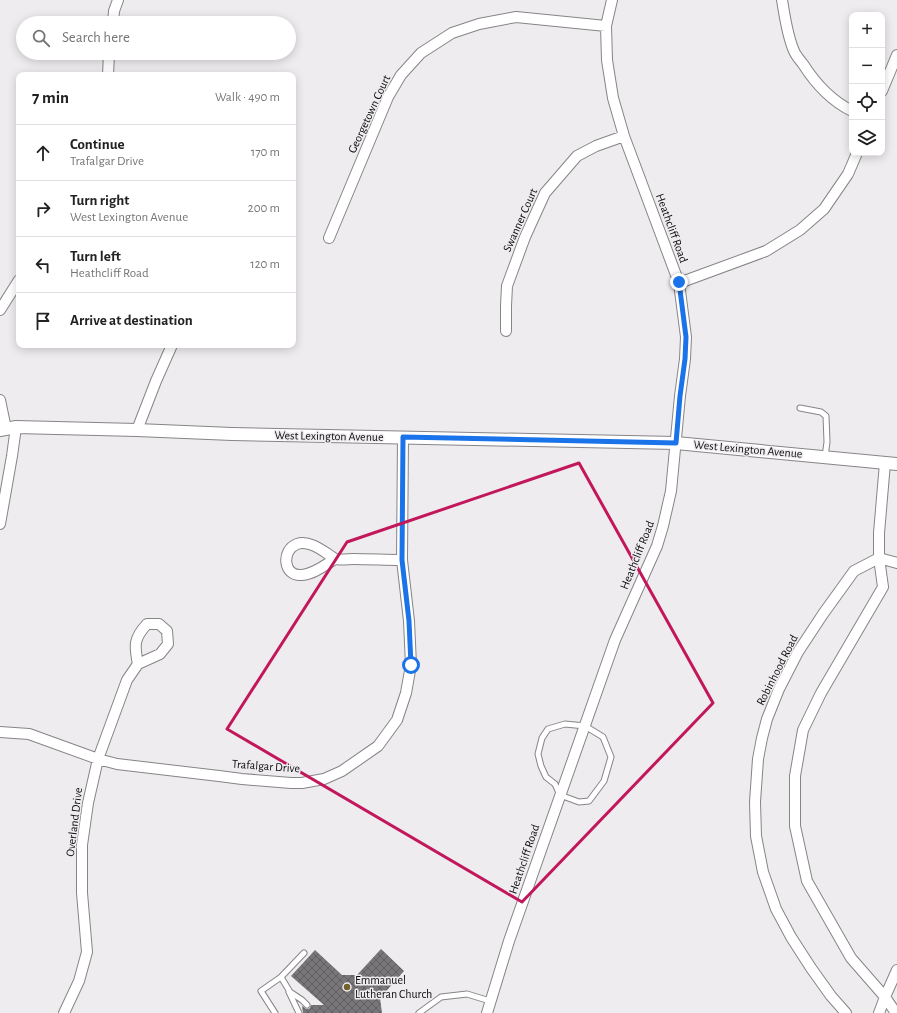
<!DOCTYPE html>
<html lang="en">
<head>
<meta charset="utf-8">
<style>
  :root { --surface:#fff; --page:#f2f2f2; --text:#222; --muted:#767676; --line:#e0e0e0 }
  body { margin:0; font-family:"Alegreya Sans",sans-serif; background:var(--page); color:var(--text) }
  .controls { position:absolute; right:12px; top:12px; display:grid; overflow:hidden; border-radius:8px; box-shadow:0 2px 10px #0003 }
  .controls button { width:36px; height:36px; display:grid; place-items:center; padding:0; border:0; border-bottom:1px solid var(--line); background:var(--surface); color:var(--text); font:20px sans-serif }
  .stop { position:absolute; width:12px; height:12px; margin:-9px; border:3px solid #1a73e8; border-radius:50%; background:#fff }
  .stop.end { background:#1a73e8; border-color:#fff; box-shadow:0 1px 4px #0008 }
  .list { margin:0; padding:0; list-style:none }
  h2 { display:flex; justify-content:space-between; align-items:center; height:52px; margin:0; padding:0 16px; font-size:17px }
  h2 small { font-size:13px; font-weight:400; color:var(--muted) }
  .list li { display:grid; grid-template-columns:26px 1fr auto; gap:12px; align-items:center; box-sizing:border-box; height:56px; padding:0 16px; border-top:1px solid var(--line) }
  .list b { display:block; font-size:15px; white-space:nowrap }
  .list p { margin:0; font-size:13px; white-space:nowrap; color:var(--muted) }
  .list em { font-size:13px; font-style:normal; color:var(--muted) }
  .icon { flex:none; width:22px; height:22px; fill:none; stroke:currentColor; stroke-width:2; stroke-linecap:round; stroke-linejoin:round }
  .map { position:relative; flex:none; width:897px; height:1013px; overflow:hidden }
  .search { position:absolute; background:var(--surface); box-shadow:0 2px 10px #0003; left:16px; top:16px; width:280px; height:44px; display:flex; align-items:center; gap:10px; box-sizing:border-box; padding:0 14px; border-radius:22px; color:var(--muted); font-size:15px }
  .panel { position:absolute; background:var(--surface); box-shadow:0 2px 10px #0003; left:16px; top:72px; width:280px; height:276px; border-radius:8px }
  .map>svg:first-child { display:block }
  .building { fill:url(#building-cross-hatch) }
  .lines { fill:none; stroke-linecap:round; stroke-linejoin:round }
  .service-casing { stroke:#878487; stroke-width:7 }
  .minor-casing { stroke:#878487; stroke-width:12 }
  .tertiary-casing { stroke:#878487; stroke-width:14 }
  .service { stroke:#fff; stroke-width:5 }
  .minor { stroke:#fff; stroke-width:10 }
  .tertiary { stroke:#fff; stroke-width:12 }
  .route { stroke:#1a73e8; stroke-width:5 }
  .marked { fill:none; stroke:#c2185b; stroke-width:3; stroke-linejoin:round }
  .poi-dot { fill:#73612f; stroke:#efecf0; stroke-width:1.5 }
  .labels { text-anchor:middle; dominant-baseline:central; stroke-width:3; stroke-linejoin:round; paint-order:stroke }
  .street-label { font-size:12px; fill:#0e0d0e; stroke:#efecf0 }
  .poi-label { font-size:12px; fill:#0e0d0e; stroke:#efecf0; text-anchor:start }
</style>
</head>
<body>
<div class="map">
<svg width="897" height="1013" viewBox="0 0 897 1013">
  <defs>
    <pattern id="building-cross-hatch" width="8" height="8" patternUnits="userSpaceOnUse"><rect width="8" height="8" fill="#79767a"/><path d="M0 0l8 8M0 8l8-8" fill="none" stroke="#625f62"/></pattern>
  </defs>
  <rect width="100%" height="100%" fill="#efecf0"/>
  <path class="building" d="M 381,949 L 404,971 L 380,998 L 382,1013 L 303,1013 L 302,1006 L 306,1009 L 308,1009 L 310,1008 L 311,1005 L 324,1005 L 291,976 L 315,950 L 342,975 L 357,975 Z"/>
  <g class="lines">
    <defs>
      <path id="service" d="M 800,408 L 821,412 L 826,416 L 827,442 L 825,457
        M 565,724 L 585,726 L 603,737 L 611,757 L 604,781 L 589,801 L 579,802 L 560,795 L 555,784 L 546,777 L 541,766 L 538,754 L 542,738 L 548,729 Z
        M 281,977 L 304,953
        M 289,992 L 299,1013
        M 275,1013 L 261,991 L 281,977 L 290,992 L 302,1000 L 307,1005
        M 419,1013 L 441,997 L 467,994 L 490,1001"/>
      <path id="minor" d="M 782,0 C 785,17 787,35 794,51 C 796,56 800,60 803,64 C 815,83 832,101 852,111
        M 113,23 L 114,11 L 118,0
        M 108,75 L 109,53
        M 882,91 L 897,55
        M 329,238 L 388,97 L 401,75 L 421,53 L 452,33 L 479,24 L 516,17 L 606,26
        M 679,283 L 766,251 L 800,230 L 824,209 L 848,174 L 857,153
        M 0,310 L 19,280
        M 506,331 L 506,306 L 507,286 L 525,237 L 545,193 L 577,156 L 596,146 L 624,136
        M 0,400 L 6,429
        M 137,430 L 156,381 L 172,345
        M 885,463 L 879,533 L 879,558 L 883,587 L 821,693 L 803,730 L 795,776 L 795,826 L 807,881 L 851,958 L 885,997 L 896,1013
        M 0,524 L 12,456 L 16,427
        M 879,558 L 897,563
        M 335,559 C 325,565 314,574 302,575 C 283,577 281,550 297,544 C 307,540 319,548 328,554 C 330,555 333,558 335,559 C 339,560 349,559 353,559 C 370,559 386,560 402,560
        M 0,732 L 29,734 L 98,759 L 117,764 L 219,776 L 242,779 L 291,783 L 302,783 L 324,779 L 342,771 L 378,746 L 397,720 L 406,693 L 411,665 L 409,621 L 402,560 L 403,437
        M 64,1013 L 79,981 L 87,952 L 82,893 L 82,845 L 88,803 L 98,759 L 127,680 L 138,664 L 160,654 L 168,644 L 167,631 L 159,624 L 147,624 C 134,638 134,645 138,664
        M 487,1013 L 509,941 L 615,640 L 657,546 L 663,526 L 671,491 L 680,396 L 685,359 L 686,337 L 679,283 L 624,136 L 613,98 L 607,60 L 606,26 L 612,0
        M 846,1013 L 831,996 L 811,968 L 791,937 L 776,909 L 763,872 L 756,836 L 755,802 L 758,759 L 762,738 L 767,719 L 779,689 L 798,652 L 823,614 L 854,571 L 879,558
        M 879,1013 L 885,997 L 897,970"/>
      <path id="tertiary" d="M 0,430 L 16,427 L 137,430 L 232,434 L 676,443 L 897,464"/>
    </defs>
    <use href="#service" class="service-casing"/>
    <use href="#minor" class="minor-casing"/>
    <use href="#tertiary" class="tertiary-casing"/>
    <use href="#service" class="service"/>
    <use href="#minor" class="minor"/>
    <use href="#tertiary" class="tertiary"/>
  </g>
  <g class="lines">
    <path class="route" d="M 411,665 L 409,621 L 402,560 L 403,437 L 676,443 L 680,396 L 685,359 L 686,337 L 679,282"/>
  </g>
  <path class="marked" d="M 579,463 L 713,703 L 522,902 L 227,729 L 347,542 Z"/>
  <circle class="poi-dot" cx="347" cy="987" r="4"/>
  <g class="labels">
    <g class="street-label">
      <text transform="translate(369 114) rotate(-65)">Georgetown Court</text>
      <text transform="translate(520 220) rotate(-66)">Swanner Court</text>
      <text transform="translate(672 228) rotate(70)">Heathcliff Road</text>
      <text transform="translate(329 436) rotate(1)">West Lexington Avenue</text>
      <text transform="translate(748 449) rotate(5)">West Lexington Avenue</text>
      <text transform="translate(637 555) rotate(-68)">Heathcliff Road</text>
      <text transform="translate(777 670) rotate(-63)">Robinhood Road</text>
      <text transform="translate(266 766) rotate(4)">Trafalgar Drive</text>
      <text transform="translate(74 822) rotate(-83)">Overland Drive</text>
      <text transform="translate(524 859) rotate(-71)">Heathcliff Road</text>
    </g>
    <g class="poi-label">
      <text x="355" y="980">Emmanuel<tspan x="355" dy="14">Lutheran Church</tspan></text>
    </g>
  </g>
</svg>
<div class="controls">
<button>+</button>
<button>−</button>
<button><svg class="icon" aria-label="locate" viewBox="0 0 24 24"><circle cx="12" cy="12" r="6"/><path d="M12 2v4M12 18v4M2 12h4M18 12h4"/></svg></button>
<button><svg class="icon" aria-label="layers" viewBox="0 0 24 24"><path d="M12 4l9 5-9 5-9-5zM3 14l9 5 9-5"/></svg></button>
</div>
<div class="stop" style="left:411px;top:665px"></div>
<div class="stop end" style="left:679px;top:282px"></div>
<div class="search"><svg class="icon" aria-label="search" viewBox="0 0 24 24"><circle cx="10" cy="10" r="6"/><path d="M15 15l6 6"/></svg>Search here</div>
<section class="panel">
<h2>7 min<small>Walk · 490 m</small></h2>
<ul class="list">
<li><svg class="icon" aria-label="ahead" viewBox="0 0 24 24"><path d="M12 20V5M6 11l6-6 6 6"/></svg><div><b>Continue</b><p>Trafalgar Drive</p></div><em>170 m</em></li>
<li><svg class="icon" aria-label="right" viewBox="0 0 24 24"><path d="M7 20v-9h11M14 6l5 5-5 5"/></svg><div><b>Turn right</b><p>West Lexington Avenue</p></div><em>200 m</em></li>
<li><svg class="icon" aria-label="left" viewBox="0 0 24 24"><path d="M17 20v-9H6M10 6l-5 5 5 5"/></svg><div><b>Turn left</b><p>Heathcliff Road</p></div><em>120 m</em></li>
<li><svg class="icon" aria-label="arrive" viewBox="0 0 24 24"><path d="M6 21V4h12l-3 4 3 4H6"/></svg><div><b>Arrive at destination</b></div></li>
</ul>
</section>
</div>
</body>
</html>
